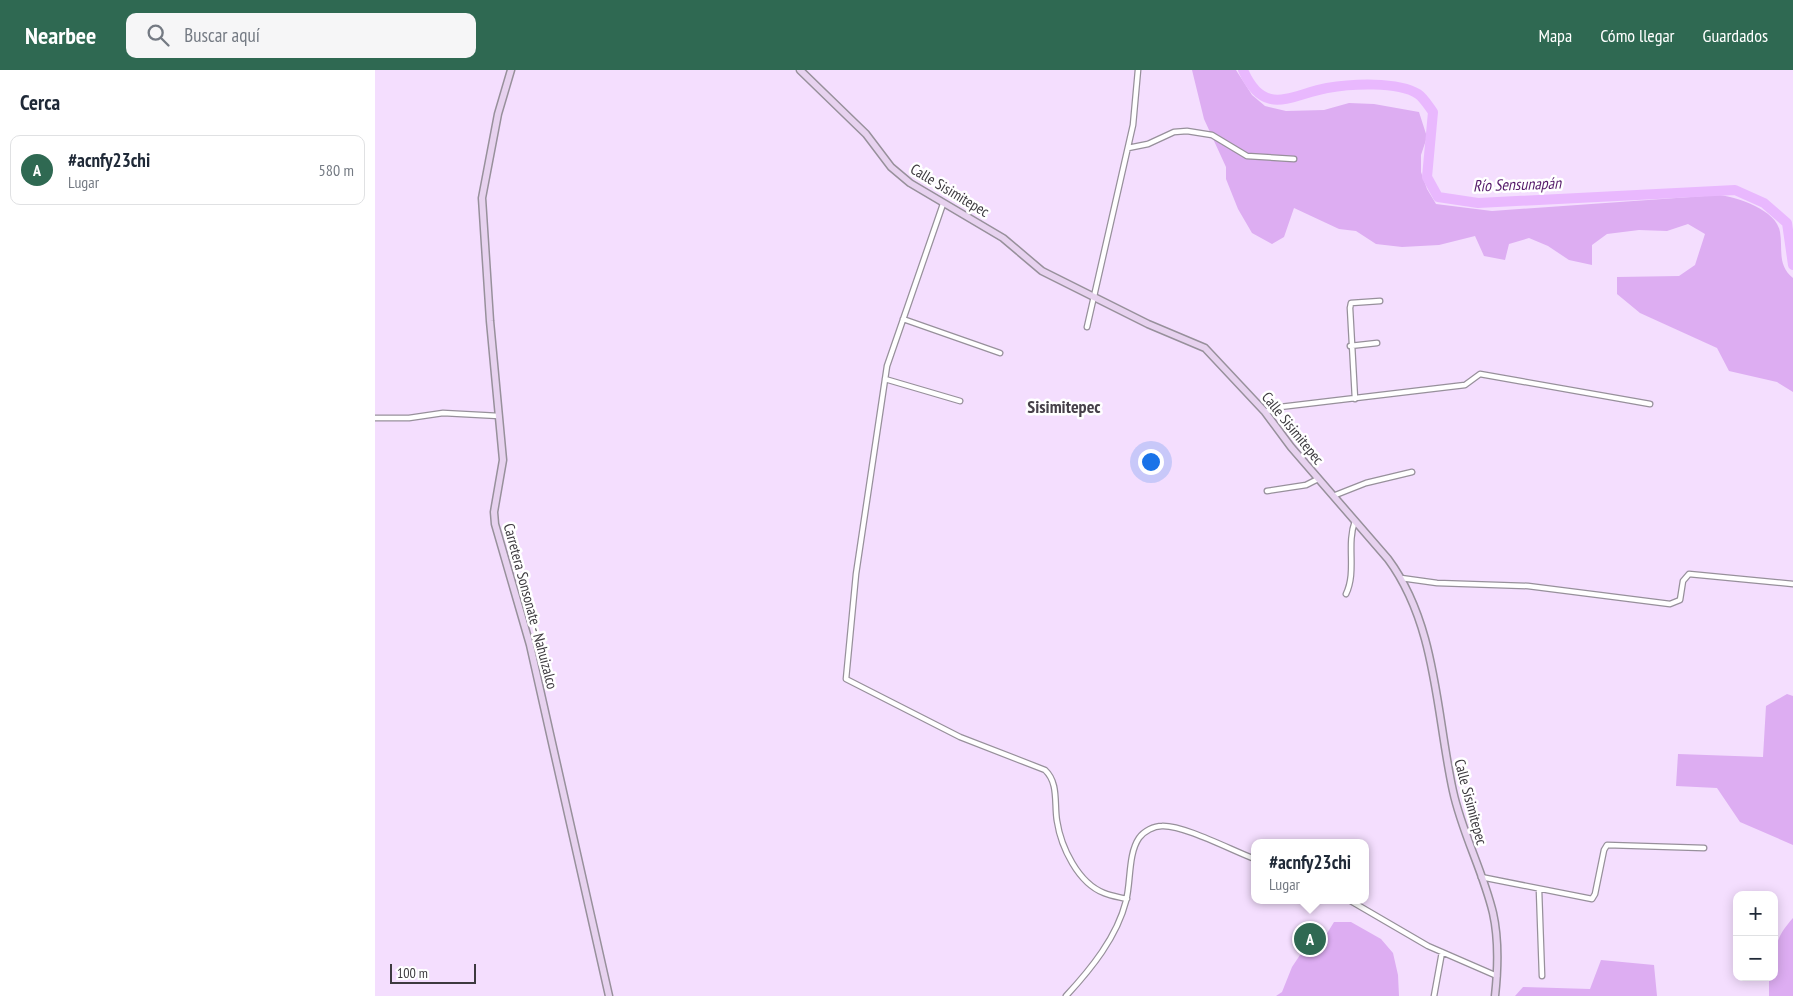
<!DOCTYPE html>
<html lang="es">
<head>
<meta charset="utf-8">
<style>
  :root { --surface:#fff; --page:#f6f6f7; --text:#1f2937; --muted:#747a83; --line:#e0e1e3; --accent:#2f6952 }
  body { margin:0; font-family:"PT Sans Narrow",sans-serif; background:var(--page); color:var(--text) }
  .controls { position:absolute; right:15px; bottom:15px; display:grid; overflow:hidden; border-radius:10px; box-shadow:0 2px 12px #0003 }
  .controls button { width:45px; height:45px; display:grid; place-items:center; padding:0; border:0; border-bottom:1px solid var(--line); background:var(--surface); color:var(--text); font:25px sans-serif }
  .scale { position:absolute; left:15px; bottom:12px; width:86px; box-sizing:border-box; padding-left:5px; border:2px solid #3d3a3f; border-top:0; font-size:14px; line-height:18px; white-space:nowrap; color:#3d3a3f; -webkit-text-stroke:4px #fff; paint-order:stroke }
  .you { position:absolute; left:775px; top:391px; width:18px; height:18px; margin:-12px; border:4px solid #fff; border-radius:50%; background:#1a73e8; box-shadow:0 0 0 8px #1a73e833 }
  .badge { display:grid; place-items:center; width:32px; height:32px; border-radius:50%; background:var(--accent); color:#fff; font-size:16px; font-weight:700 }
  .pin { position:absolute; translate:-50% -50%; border:2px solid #fff; box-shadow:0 1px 5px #0006 }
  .popup { position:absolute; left:876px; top:769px; width:118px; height:65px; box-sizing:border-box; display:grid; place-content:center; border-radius:10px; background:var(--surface); filter:drop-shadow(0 1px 4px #0005); font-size:16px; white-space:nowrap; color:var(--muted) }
  .popup b { font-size:19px; color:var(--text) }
  .popup::after { content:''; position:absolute; left:50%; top:100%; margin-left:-10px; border:10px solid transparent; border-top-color:var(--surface) }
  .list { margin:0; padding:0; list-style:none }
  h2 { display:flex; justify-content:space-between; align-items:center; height:65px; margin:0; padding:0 20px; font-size:21px }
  h2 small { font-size:16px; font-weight:400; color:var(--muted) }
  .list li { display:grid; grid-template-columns:32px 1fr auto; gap:15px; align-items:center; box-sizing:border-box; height:70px; margin:0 10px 10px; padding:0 10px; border:1px solid var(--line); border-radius:10px }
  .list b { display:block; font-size:19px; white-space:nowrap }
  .list p { margin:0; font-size:16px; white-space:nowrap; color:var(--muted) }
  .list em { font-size:16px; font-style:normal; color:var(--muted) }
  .icon { flex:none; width:28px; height:28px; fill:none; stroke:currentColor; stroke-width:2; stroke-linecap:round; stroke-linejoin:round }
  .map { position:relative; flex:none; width:1418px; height:926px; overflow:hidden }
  header { display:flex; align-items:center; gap:30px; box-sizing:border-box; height:70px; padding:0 25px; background:var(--accent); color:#fff }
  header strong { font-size:24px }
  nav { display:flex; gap:28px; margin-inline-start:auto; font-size:18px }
  .search { width:350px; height:45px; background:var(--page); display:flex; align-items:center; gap:12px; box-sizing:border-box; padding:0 18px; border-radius:10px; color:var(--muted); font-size:19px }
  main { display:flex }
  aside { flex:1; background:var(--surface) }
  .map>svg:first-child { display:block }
  .green { fill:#f4defe; fill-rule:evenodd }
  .forest { fill:#ddadf2 }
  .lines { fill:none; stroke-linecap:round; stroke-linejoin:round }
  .river { stroke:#e9b8fe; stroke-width:10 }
  .street-casing { stroke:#97909b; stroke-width:7 }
  .secondary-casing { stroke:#97909b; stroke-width:9 }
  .street { stroke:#fff; stroke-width:4.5 }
  .secondary { stroke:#e7d2ef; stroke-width:6 }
  .labels { text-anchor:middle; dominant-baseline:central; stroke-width:5; stroke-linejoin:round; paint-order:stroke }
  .street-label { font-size:15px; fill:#3d3a3f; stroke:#fff }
  .water-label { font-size:16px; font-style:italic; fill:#561c6b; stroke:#fff }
  .quarter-label { font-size:18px; font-weight:bold; fill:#464049; stroke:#fff }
</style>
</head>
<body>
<header>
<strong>Nearbee</strong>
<div class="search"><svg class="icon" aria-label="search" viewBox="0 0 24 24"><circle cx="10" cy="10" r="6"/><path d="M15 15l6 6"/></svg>Buscar aquí</div>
<nav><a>Mapa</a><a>Cómo llegar</a><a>Guardados</a></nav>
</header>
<main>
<aside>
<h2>Cerca<small></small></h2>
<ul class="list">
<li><span class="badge">A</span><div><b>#acnfy23chi</b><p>Lugar</p></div><em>580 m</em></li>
</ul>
</aside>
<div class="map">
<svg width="1418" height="926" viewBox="0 0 1418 926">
  <rect width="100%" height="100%" fill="#fbf5fe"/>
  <path class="green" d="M 0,0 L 1418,0 L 1418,926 L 0,926 ZM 880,773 L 990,773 L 990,830 L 880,830 ZM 1362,825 L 1399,825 L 1399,907 L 1362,907 Z"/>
  <path class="forest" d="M 817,0 L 861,0 L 877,25 L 890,36 L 911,41 L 949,40 L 974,33 L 999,34 L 1044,42 L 1052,67 L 1046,85 L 1046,102 L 1052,119 L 1061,134 L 1117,141 L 1344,125 C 1362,127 1402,140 1405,162 C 1408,180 1402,195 1418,208 L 1418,322 L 1402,312 L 1354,301 L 1342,278 L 1265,243 L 1242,224 L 1242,207 L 1304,206 L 1320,195 L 1330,164 L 1313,154 L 1292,161 L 1264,160 L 1232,164 L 1217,175 L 1217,195 L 1194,190 L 1173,176 L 1154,168 L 1134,174 L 1130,190 L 1109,186 L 1100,166 L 1064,175 L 1027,177 L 1001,174 L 981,161 L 964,159 L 919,138 L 909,167 L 897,174 L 877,163 L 863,139 L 851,109 L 851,97 L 829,49 Z
    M 1412,624 L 1418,626 L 1418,775 L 1365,752 L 1342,718 L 1301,716 L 1303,684 L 1388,687 L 1391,636 Z
    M 1418,848 L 1418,926 L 1394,926 L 1394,907 L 1399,907 C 1399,881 1399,869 1418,848 Z
    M 959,852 L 976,852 L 1006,869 L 1018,883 L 1023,905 L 1024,926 L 901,926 L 907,922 L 917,897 L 925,885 L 943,878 Z
    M 1226,890 L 1279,895 L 1282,926 L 1140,926 L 1148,917 L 1215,919 Z"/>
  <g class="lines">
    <path class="river" d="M 868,0 C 889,48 915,25 952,18 C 975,14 1023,11 1043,24 C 1049,28 1054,37 1058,42 L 1052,107 L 1063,127 L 1103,133 L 1360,120 L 1389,133 L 1412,153 L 1418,195"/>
    <defs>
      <path id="street" d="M 753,78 L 773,74 L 799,62 L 812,61 L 837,65 L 872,86 L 919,89
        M 568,134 L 512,296 L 481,504 L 471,609 L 585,667 L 670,700 C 684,713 679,734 682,751 C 686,777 703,813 729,823 C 736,826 744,827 752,829
        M 528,249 L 625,283
        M 712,257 L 758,55 L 763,0
        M 975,276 L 1002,273
        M 510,309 L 585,331
        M 980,329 L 975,238 L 976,233 L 1005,231
        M 890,342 L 905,337 L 1090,315 L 1105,304 L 1275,334
        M 0,348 L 34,348 L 68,343 L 124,346
        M 892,421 L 931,415 L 943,409
        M 958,426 L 991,413 L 1037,402
        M 1026,508 L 1062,513 L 1153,516 L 1295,534 L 1305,530 L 1308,511 L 1314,504 L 1418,514
        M 971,524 C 982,501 971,475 980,451
        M 1106,807 L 1217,829 L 1220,824 L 1229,780 L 1232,775 L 1329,778
        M 1164,820 L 1167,906
        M 974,830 L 1053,876 L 1122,906
        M 691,926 C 716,899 742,867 751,831 C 756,812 753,784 764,768 C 769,761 779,756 787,756 C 809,755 858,781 880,789
        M 1059,926 L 1067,882"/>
      <path id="secondary" d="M 136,0 L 123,44 L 107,128 L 115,251 L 128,390 L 119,442 L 120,454 L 155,575 L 234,926
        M 425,0 L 491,64 L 516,97 L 535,113 L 628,168 L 667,201 L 773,254 L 830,278 L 890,342 L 916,377 L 1013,489 C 1062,555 1061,644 1078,721 C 1087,763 1108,801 1118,843 C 1124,870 1123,899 1120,926"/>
    </defs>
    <use href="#street" class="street-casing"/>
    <use href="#secondary" class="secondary-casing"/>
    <use href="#street" class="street"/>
    <use href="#secondary" class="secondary"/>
  </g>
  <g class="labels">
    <g class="street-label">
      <text transform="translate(575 120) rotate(31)">Calle Sisimitepec</text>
      <text transform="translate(918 358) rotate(51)">Calle Sisimitepec</text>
      <text transform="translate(156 536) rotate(75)">Carretera Sonsonate - Nahuizalco</text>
      <text transform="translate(1096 732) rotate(75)">Calle Sisimitepec</text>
    </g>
    <g class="water-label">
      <text transform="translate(1142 114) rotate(-2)">Río Sensunapán</text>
    </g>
    <g class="quarter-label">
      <text x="689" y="336">Sisimitepec</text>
    </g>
  </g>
</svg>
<div class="controls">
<button>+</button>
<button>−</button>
</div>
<div class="scale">100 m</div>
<div class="you"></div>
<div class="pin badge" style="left:935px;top:869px">A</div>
<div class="popup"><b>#acnfy23chi</b>Lugar</div>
</div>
</main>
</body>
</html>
